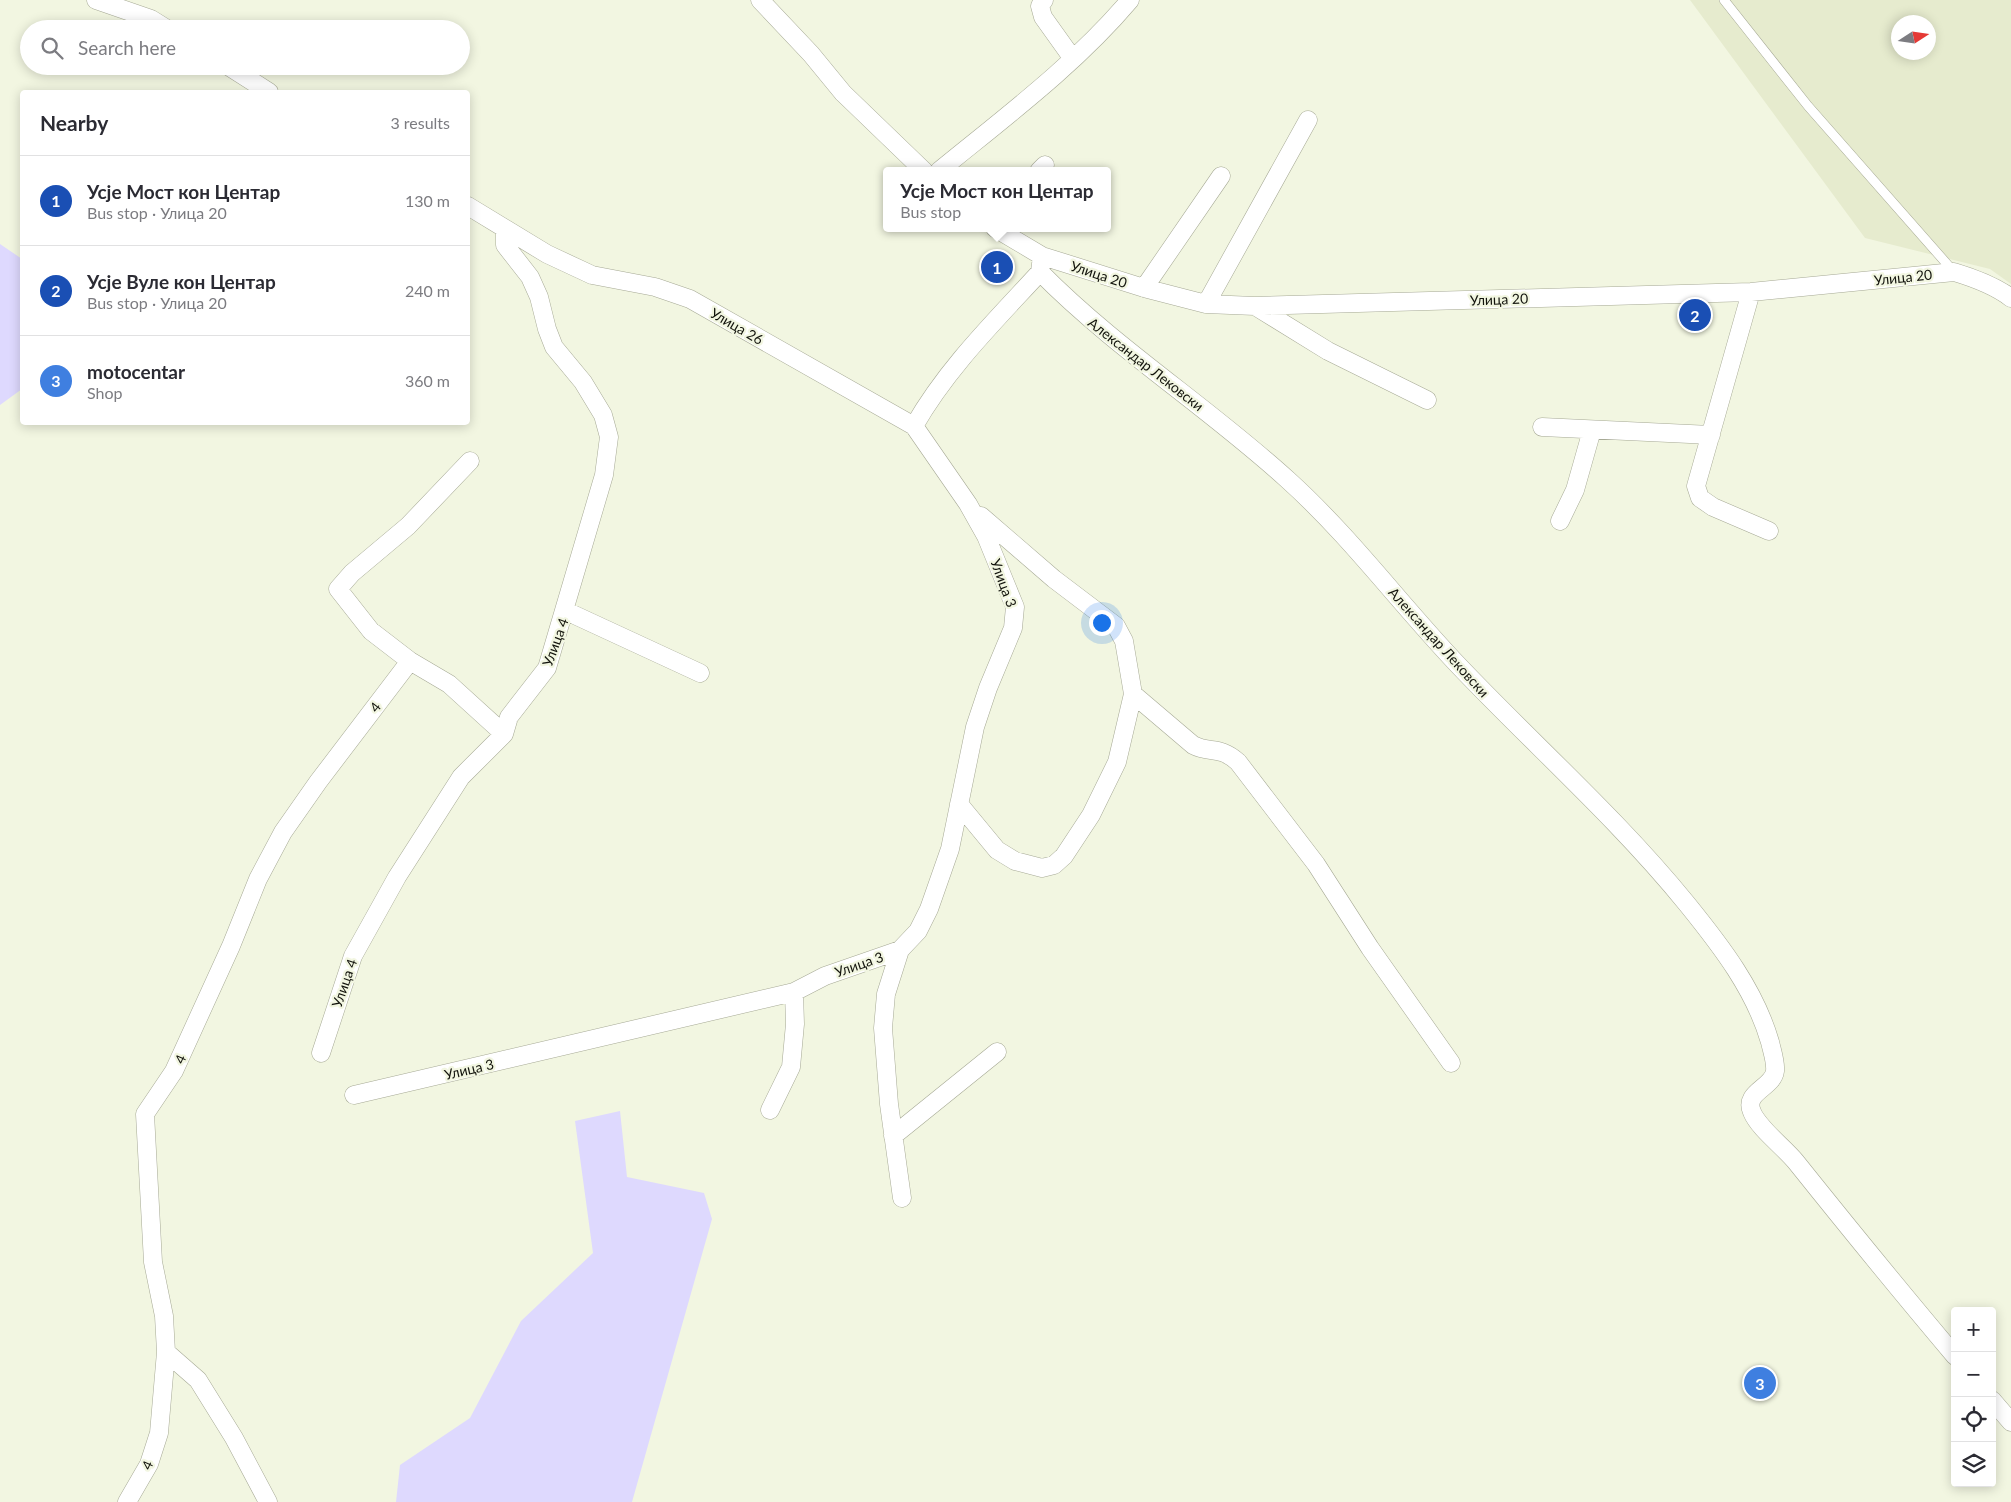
<!DOCTYPE html>
<html lang="en">
<head>
<meta charset="utf-8">
<style>
  :root { --surface:#fff; --page:#f7f7f7; --text:#2b2b33; --muted:#7c7c81; --line:#e1e1e2; --accent:#6441b9 }
  body { margin:0; font-family:Lato,sans-serif; background:var(--page); color:var(--text) }
  .controls { position:absolute; right:15px; bottom:15px; display:grid; overflow:hidden; border-radius:5px; box-shadow:0 2px 12px #0003 }
  .controls button { width:45px; height:45px; display:grid; place-items:center; padding:0; border:0; border-bottom:1px solid var(--line); background:var(--surface); color:var(--text); font:25px sans-serif }
  .compass { position:absolute; left:1891px; top:15px; width:45px; height:45px; border-radius:50%; background:var(--surface); box-shadow:0 2px 12px #0003; rotate:78deg }
  .you { position:absolute; left:1101px; top:622px; width:18px; height:18px; margin:-12px; border:4px solid #fff; border-radius:50%; background:#1a73e8; box-shadow:0 0 0 8px #1a73e833 }
  .badge { display:grid; place-items:center; width:32px; height:32px; border-radius:50%; background:var(--accent); color:#fff; font-size:16px; font-weight:700 }
  .pin { position:absolute; translate:-50% -50%; border:2px solid #fff; box-shadow:0 1px 5px #0006 }
  .popup { position:absolute; left:883px; top:167px; width:228px; height:65px; box-sizing:border-box; display:grid; place-content:center; border-radius:5px; background:var(--surface); filter:drop-shadow(0 1px 4px #0005); font-size:16px; white-space:nowrap; color:var(--muted) }
  .popup b { font-size:19px; color:var(--text) }
  .popup::after { content:''; position:absolute; left:50%; top:100%; margin-left:-10px; border:10px solid transparent; border-top-color:var(--surface) }
  .list { margin:0; padding:0; list-style:none }
  h2 { display:flex; justify-content:space-between; align-items:center; height:65px; margin:0; padding:0 20px; font-size:21px }
  h2 small { font-size:16px; font-weight:400; color:var(--muted) }
  .list li { display:grid; grid-template-columns:32px 1fr auto; gap:15px; align-items:center; box-sizing:border-box; height:90px; padding:0 20px; border-top:1px solid var(--line) }
  .list b { display:block; font-size:19px; white-space:nowrap }
  .list p { margin:0; font-size:16px; white-space:nowrap; color:var(--muted) }
  .list em { font-size:16px; font-style:normal; color:var(--muted) }
  .icon { flex:none; width:28px; height:28px; fill:none; stroke:currentColor; stroke-width:2; stroke-linecap:round; stroke-linejoin:round }
  .map { position:relative; flex:none; width:2011px; height:1502px; overflow:hidden }
  .search { position:absolute; background:var(--surface); box-shadow:0 2px 12px #0003; left:20px; top:20px; width:450px; height:55px; display:flex; align-items:center; gap:12px; box-sizing:border-box; padding:0 18px; border-radius:28px; color:var(--muted); font-size:19px }
  .panel { position:absolute; background:var(--surface); box-shadow:0 2px 12px #0003; left:20px; top:90px; width:450px; height:335px; border-radius:5px }
  .map>svg:first-child { display:block }
  .built { fill:#e6ebce; fill-rule:evenodd }
  .green { fill:#ded9fe }
  .lines { fill:none; stroke-linecap:round; stroke-linejoin:round }
  .lane-casing { stroke:#a6a995; stroke-width:10 }
  .street-casing { stroke:#a6a995; stroke-width:19 }
  .lane { stroke:#fff; stroke-width:9 }
  .street { stroke:#fff; stroke-width:18 }
  .labels { text-anchor:middle; dominant-baseline:central; stroke-width:4.5; stroke-linejoin:round; paint-order:stroke }
  .street-label { font-size:14px; fill:#12130c; stroke:#f2f6e1 }
</style>
</head>
<body>
<div class="map">
<svg width="2011" height="1502" viewBox="0 0 2011 1502">
  <rect width="100%" height="100%" fill="#f2f6e1"/>
  <path class="built" d="M 1690,0 L 2011,0 L 2011,284 L 1990,269 L 1865,238 ZM 1898,22 L 1928,22 L 1928,52 L 1898,52 Z"/>
  <path class="green" d="M 0,244 L 22,259 L 22,389 L 0,405 Z
    M 620,1111 L 627,1177 L 704,1193 L 712,1219 L 632,1502 L 396,1502 L 400,1465 L 470,1418 L 521,1321 L 593,1253 L 575,1121 Z"/>
  <g class="lines">
    <defs>
      <path id="lane" d="M 1724,0 L 1808,106 L 1954,272"/>
      <path id="street" d="M 96,0 L 151,19 L 167,29
        M 760,0 L 811,54 L 843,93 L 924,171
        M 1044,0 L 1040,6 L 1043,17 L 1073,59
        M 228,66 L 269,92
        M 939,171 C 1005,117 1075,65 1130,0
        M 1039,171 L 1045,165
        M 995,228 L 1042,256 L 1144,288 L 1206,304 L 1255,306 L 1751,292 L 1954,272 C 1974,278 1994,285 2011,298
        M 1042,256 L 1040,272 C 1116,349 1208,407 1288,480 C 1350,536 1400,604 1458,665 C 1534,745 1617,818 1687,904 C 1721,946 1755,990 1770,1042 C 1772,1051 1776,1062 1775,1071 C 1773,1088 1743,1092 1752,1112 C 1759,1129 1784,1147 1796,1162 C 1848,1227 1901,1292 1955,1356
        M 1144,288 L 1221,176
        M 1751,292 L 1696,486 L 1700,498 L 1713,507 L 1769,531
        M 1206,304 L 1308,120
        M 1255,306 L 1328,351 L 1427,400
        M 914,426 C 947,368 995,321 1040,272
        M 1542,427 L 1711,435
        M 470,461 L 408,526 L 352,573 L 338,589 L 371,631 L 410,661 L 449,684 L 504,734
        M 1560,521 L 1575,490 L 1592,430
        M 566,611 L 700,673
        M 1133,694 L 1193,745 C 1210,754 1219,745 1238,762 L 1316,864 L 1370,948 L 1451,1063
        M 959,804 L 997,850 L 1015,861 L 1042,868 L 1054,865 L 1064,856 L 1091,815 L 1117,762 L 1133,694 L 1124,641 L 1116,626 L 1054,579 L 981,516
        M 900,950 L 886,994 L 883,1028 L 889,1104 L 902,1198
        M 321,1053 L 353,956 L 397,877 L 461,777 L 504,734 L 509,717 L 547,668 L 604,475 L 609,437 L 603,415 L 583,382 L 554,347 L 547,329 L 539,297 L 530,277 L 505,245 L 505,230
        M 354,1095 L 794,992 L 825,976 L 900,950 L 918,931 L 929,909 L 950,849 L 975,727 L 988,688 L 1013,628 L 1015,607 L 986,536 L 968,504 L 914,426 L 690,299 L 655,287 L 592,275 L 547,254 L 468,206
        M 770,1110 L 791,1067 L 795,1024 L 794,992
        M 893,1136 L 997,1052
        M 166,1352 L 198,1380 L 234,1438 L 268,1502
        M 1992,1400 L 2011,1422
        M 127,1502 L 149,1464 L 159,1433 L 166,1352 L 164,1316 L 153,1262 L 145,1114 L 174,1071 L 231,946 L 258,879 L 283,832 L 318,782 L 410,661"/>
    </defs>
    <use href="#lane" class="lane-casing"/>
    <use href="#street" class="street-casing"/>
    <use href="#lane" class="lane"/>
    <use href="#street" class="street"/>
  </g>
  <g class="labels">
    <g class="street-label">
      <text transform="translate(1099 274) rotate(18)">Улица 20</text>
      <text transform="translate(1903 277) rotate(-6)">Улица 20</text>
      <text transform="translate(1499 299) rotate(-2)">Улица 20</text>
      <text transform="translate(737 326) rotate(30)">Улица 26</text>
      <text transform="translate(1146 364) rotate(38)">Александар Лековски</text>
      <text transform="translate(1004 583) rotate(70)">Улица 3</text>
      <text transform="translate(555 642) rotate(-70)">Улица 4</text>
      <text transform="translate(1439 642) rotate(48)">Александар Лековски</text>
      <text transform="translate(375 707) rotate(-52)">4</text>
      <text transform="translate(859 964) rotate(-19)">Улица 3</text>
      <text transform="translate(344 983) rotate(-71)">Улица 4</text>
      <text transform="translate(180 1059) rotate(-65)">4</text>
      <text transform="translate(469 1069) rotate(-13)">Улица 3</text>
      <text transform="translate(147 1465) rotate(-65)">4</text>
    </g>
  </g>
</svg>
<div class="controls">
<button>+</button>
<button>−</button>
<button><svg class="icon" aria-label="locate" viewBox="0 0 24 24"><circle cx="12" cy="12" r="6"/><path d="M12 2v4M12 18v4M2 12h4M18 12h4"/></svg></button>
<button><svg class="icon" aria-label="layers" viewBox="0 0 24 24"><path d="M12 4l9 5-9 5-9-5zM3 14l9 5 9-5"/></svg></button>
</div>
<svg class="compass" viewBox="-18 -18 36 36"><path d="M0-13l5 13h-10z" fill="#e53935"/><path d="M0 13l5-13h-10z" fill="#7c7c81"/></svg>
<div class="you"></div>
<div class="pin badge" style="left:997px;top:267px;background:#1a4fb4">1</div>
<div class="popup"><b>Усје Мост кон Центар</b>Bus stop</div>
<div class="pin badge" style="left:1695px;top:315px;background:#1a4fb4">2</div>
<div class="pin badge" style="left:1760px;top:1383px;background:#3f7fe0">3</div>
<div class="search"><svg class="icon" aria-label="search" viewBox="0 0 24 24"><circle cx="10" cy="10" r="6"/><path d="M15 15l6 6"/></svg>Search here</div>
<section class="panel">
<h2>Nearby<small>3 results</small></h2>
<ul class="list">
<li><span class="badge" style="background:#1a4fb4">1</span><div><b>Усје Мост кон Центар</b><p>Bus stop · Улица 20</p></div><em>130 m</em></li>
<li><span class="badge" style="background:#1a4fb4">2</span><div><b>Усје Вуле кон Центар</b><p>Bus stop · Улица 20</p></div><em>240 m</em></li>
<li><span class="badge" style="background:#3f7fe0">3</span><div><b>motocentar</b><p>Shop</p></div><em>360 m</em></li>
</ul>
</section>
</div>
</body>
</html>
